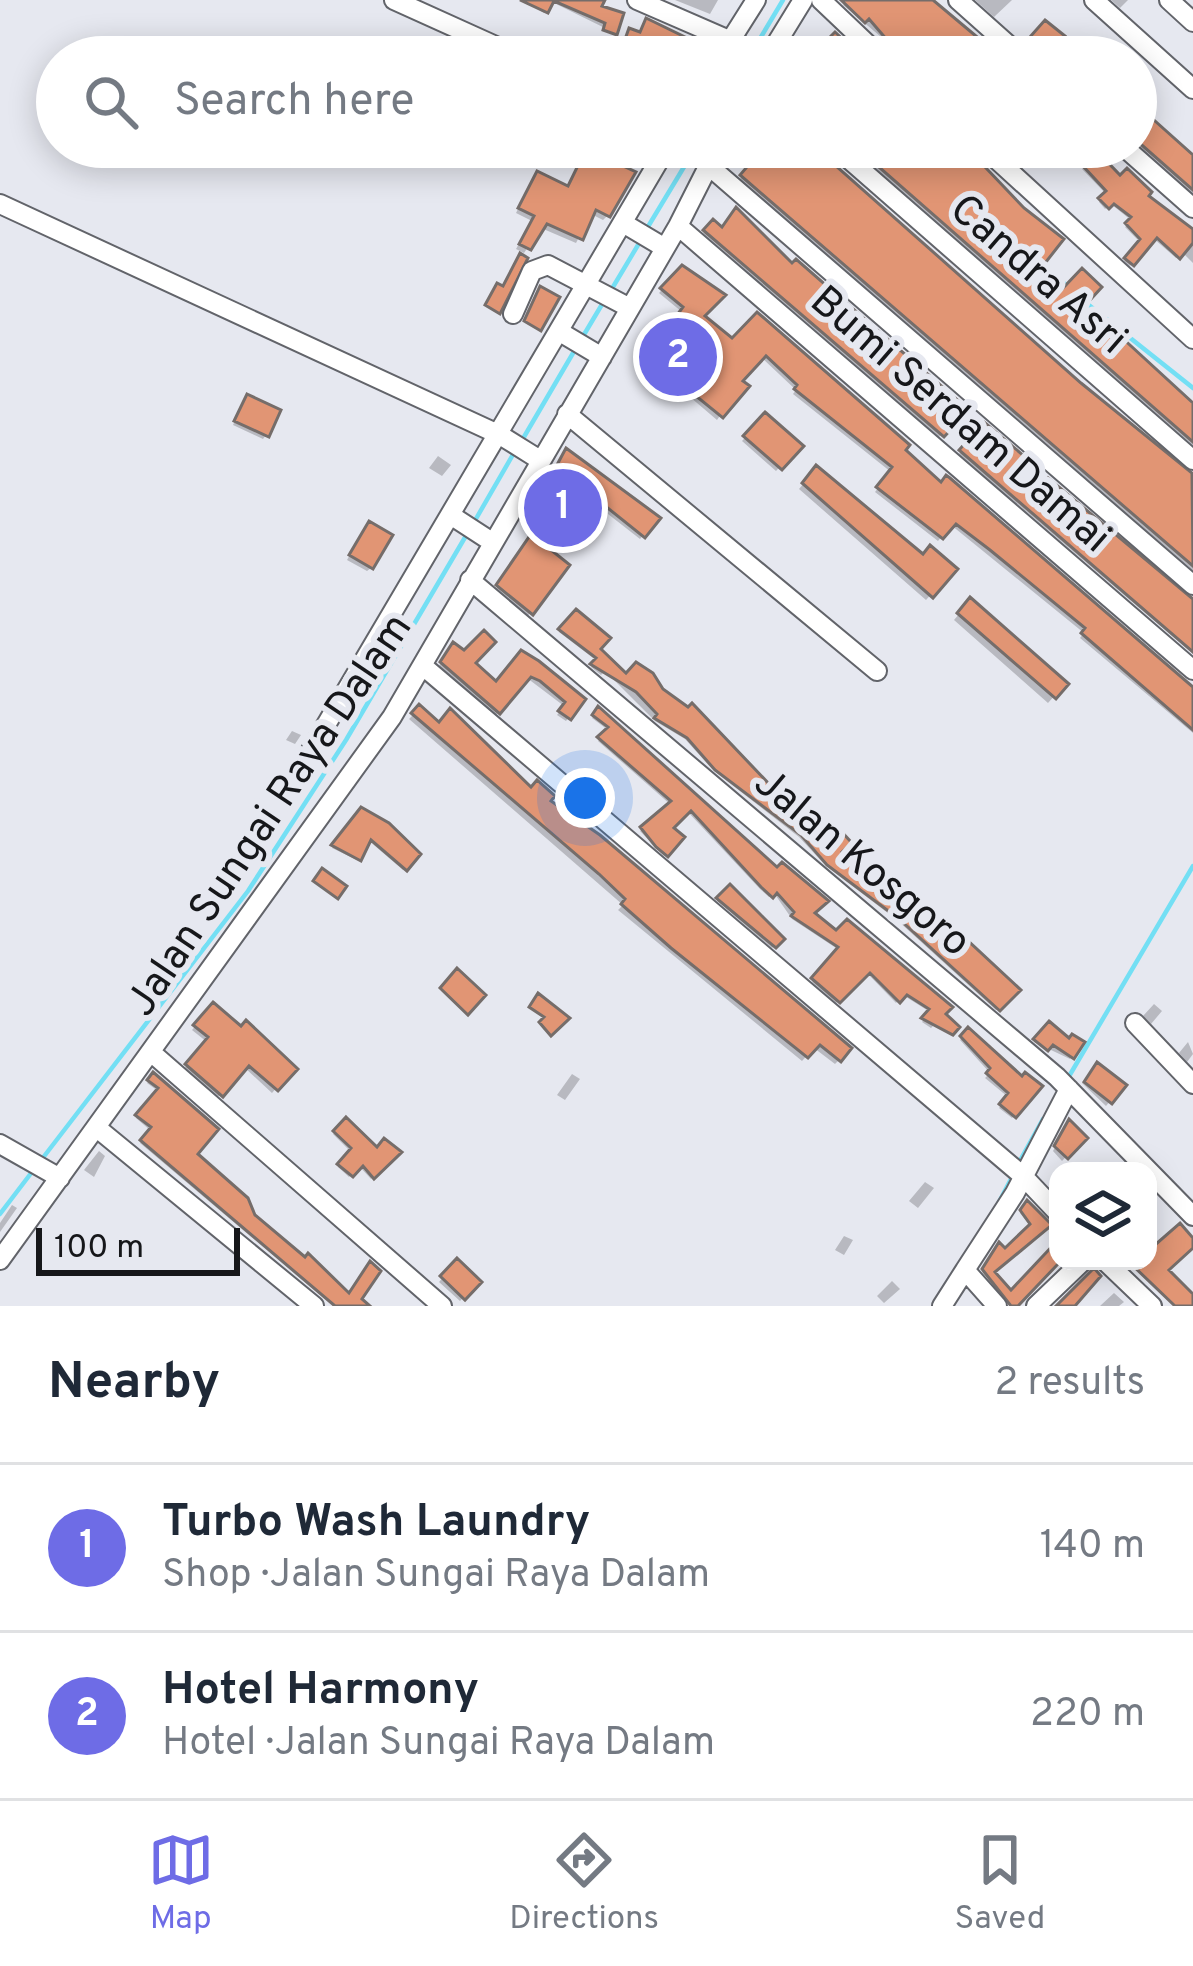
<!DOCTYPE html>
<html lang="en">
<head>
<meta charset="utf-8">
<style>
  :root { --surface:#fff; --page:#f6f6f7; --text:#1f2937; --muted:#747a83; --line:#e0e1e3; --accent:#6e6ce6 }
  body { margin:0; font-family:Overpass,sans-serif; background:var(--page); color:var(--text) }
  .controls { position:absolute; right:36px; bottom:36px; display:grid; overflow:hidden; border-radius:24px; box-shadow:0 6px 30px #0003 }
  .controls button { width:108px; height:108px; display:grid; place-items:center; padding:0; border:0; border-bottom:3px solid var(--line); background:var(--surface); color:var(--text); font:60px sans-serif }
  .scale { position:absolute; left:36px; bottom:30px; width:204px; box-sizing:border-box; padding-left:12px; border:6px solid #16171a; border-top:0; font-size:33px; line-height:42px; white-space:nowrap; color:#16171a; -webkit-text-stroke:9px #e6e8f0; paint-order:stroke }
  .you { position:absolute; left:585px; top:798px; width:42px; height:42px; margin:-30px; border:9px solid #fff; border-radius:50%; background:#1a73e8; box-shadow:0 0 0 18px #1a73e833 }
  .badge { display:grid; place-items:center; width:78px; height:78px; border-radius:50%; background:var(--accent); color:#fff; font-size:39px; font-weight:700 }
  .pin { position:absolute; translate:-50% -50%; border:6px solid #fff; box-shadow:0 3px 12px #0006 }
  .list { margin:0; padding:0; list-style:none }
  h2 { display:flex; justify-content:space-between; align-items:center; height:156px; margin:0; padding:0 48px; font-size:51px }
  h2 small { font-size:39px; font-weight:400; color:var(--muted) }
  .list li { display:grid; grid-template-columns:78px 1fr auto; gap:36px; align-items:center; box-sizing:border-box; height:168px; padding:0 48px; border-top:3px solid var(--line) }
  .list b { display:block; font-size:45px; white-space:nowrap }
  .list p { margin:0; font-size:39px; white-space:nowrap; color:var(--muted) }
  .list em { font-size:39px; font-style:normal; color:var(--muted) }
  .icon { flex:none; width:66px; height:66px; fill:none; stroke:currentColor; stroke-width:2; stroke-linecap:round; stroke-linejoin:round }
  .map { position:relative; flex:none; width:1193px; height:1306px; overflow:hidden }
  .search { position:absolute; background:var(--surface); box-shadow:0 6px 30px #0003; left:36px; right:36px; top:36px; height:132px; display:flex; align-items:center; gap:30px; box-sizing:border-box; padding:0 42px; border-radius:66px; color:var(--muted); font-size:45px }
  .sheet { height:492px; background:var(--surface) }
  nav { display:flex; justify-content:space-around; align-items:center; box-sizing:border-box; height:168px; border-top:3px solid var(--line); background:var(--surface); font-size:33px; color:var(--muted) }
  nav a { display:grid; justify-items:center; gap:6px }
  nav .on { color:var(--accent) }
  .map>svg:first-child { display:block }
  .shadow { fill:#0003 }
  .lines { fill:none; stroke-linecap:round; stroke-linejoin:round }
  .stream { stroke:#73dff4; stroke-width:4.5 }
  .building { fill:#e19574; stroke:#756d6a; stroke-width:3 }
  .minor-casing { stroke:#62646a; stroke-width:22 }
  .minor { stroke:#fff; stroke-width:18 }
  .labels { text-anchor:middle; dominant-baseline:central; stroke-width:12; stroke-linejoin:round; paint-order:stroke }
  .street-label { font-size:42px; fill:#16171a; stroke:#e6e8f0 }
</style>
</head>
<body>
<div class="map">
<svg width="1193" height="1306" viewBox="0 0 1193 1306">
  <rect width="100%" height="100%" fill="#e6e8f0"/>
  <path class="shadow" d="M 524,0 L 598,0 L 615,33 L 550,1 L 544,13 Z
    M 675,0 L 718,0 L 710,14 Z
    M 848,0 L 929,0 L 995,57 L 905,57 L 843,5 Z
    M 975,0 L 1012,0 L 994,17 Z
    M 1111,0 L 1128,0 L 1120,8 Z
    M 1136,109 L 1173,143 L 1193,153 L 1193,194 L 1136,146 Z
    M 756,147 L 819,147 L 824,159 L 1193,481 L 1193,572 L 740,179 L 763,153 Z
    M 851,147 L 962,147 L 1038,268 L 1074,312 L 1193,409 L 1193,448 Z
    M 1000,147 L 1019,147 L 1012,155 Z
    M 1075,147 L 1093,147 L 1119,179 L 1193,228 L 1193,263 L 1182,252 L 1176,258 L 1153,238 L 1130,266 L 1124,261 L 1140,242 L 1125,227 L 1132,221 L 1111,204 L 1105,209 L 1099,202 L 1106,194 L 1082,169 L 1090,162 Z
    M 587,152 L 608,215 L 603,220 L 591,214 L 576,243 L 541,228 L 524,253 L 516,249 L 532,221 L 516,213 L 533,179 L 567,189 Z
    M 713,223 L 792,267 L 965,410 L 939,437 L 703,233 Z
    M 682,269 L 703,288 L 709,282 L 722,295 L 701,316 L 732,342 L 757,316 L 902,450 L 1193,691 L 1193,733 L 1080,638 L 1084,633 L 951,525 L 938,541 L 875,492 L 891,472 L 793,394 L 796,390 L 761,357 L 717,420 L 663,374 L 695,336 L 675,320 L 682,312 L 659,293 Z
    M 244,402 L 266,435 L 263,439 L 233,425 Z
    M 765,416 L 799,446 L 776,471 L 742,441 Z
    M 984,426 L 1003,474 L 1032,501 L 1193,604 L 1193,654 L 959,454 Z
    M 566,452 L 657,519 L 640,539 L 599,507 L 582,533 L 552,514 L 575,477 L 557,467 Z
    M 438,456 L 451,465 L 442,476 L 429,468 Z
    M 816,469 L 923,558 L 954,569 L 926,600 L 799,489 Z
    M 365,528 L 371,568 L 367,571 L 347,560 Z
    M 528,541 L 566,565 L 527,617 L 495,590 Z
    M 970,601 L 1065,684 L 1048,703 L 954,620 Z
    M 576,613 L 597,649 L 625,677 L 661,692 L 919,923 L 1017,990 L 996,1010 L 897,920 L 826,866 L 799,837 L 714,771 L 685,739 L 655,721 L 605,671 L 601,675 L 591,667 L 597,661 L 559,632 Z
    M 450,648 L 496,685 L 521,654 L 582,700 L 566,721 L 557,715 L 564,706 L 527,678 L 496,715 L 439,666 Z
    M 420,708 L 546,802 L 839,1060 L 835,1064 L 814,1048 L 802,1061 L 618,910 L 623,905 L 409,719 Z
    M 597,712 L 810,914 L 956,1027 L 949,1034 L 936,1023 L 931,1028 L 922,1022 L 930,1012 L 903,995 L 896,1003 L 867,973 L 836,1003 L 812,982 L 839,950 L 792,919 L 774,893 L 769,897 L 760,889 L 687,811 L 670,828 L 681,837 L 664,856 L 640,831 L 671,805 L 598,741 L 608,730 L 592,718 Z
    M 292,731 L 301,735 L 295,744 L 286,740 Z
    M 362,811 L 417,854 L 403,870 L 368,840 L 357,860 L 332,848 Z
    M 730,888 L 781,939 L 772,948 L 717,901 Z
    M 1154,1004 L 1162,1011 L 1151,1024 L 1143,1016 Z
    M 213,1006 L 293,1069 L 272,1093 L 244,1067 L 217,1098 L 184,1069 L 207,1042 L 192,1030 Z
    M 1049,1025 L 1068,1042 L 1080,1043 L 1070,1059 L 1034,1042 Z
    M 969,1031 L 1022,1080 L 1039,1087 L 1012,1118 L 999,1108 L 1008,1097 L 985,1078 L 990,1073 L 960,1040 Z
    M 1188,1042 L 1193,1054 L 1187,1062 L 1179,1053 Z
    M 1097,1066 L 1123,1086 L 1106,1106 L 1082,1083 Z
    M 572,1074 L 580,1079 L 565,1100 L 557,1095 Z
    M 153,1076 L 194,1154 L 252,1217 L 365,1306 L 333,1306 L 140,1143 L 151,1131 L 136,1118 L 158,1091 L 147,1083 Z
    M 346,1121 L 377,1151 L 397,1152 L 371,1179 L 359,1166 L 349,1177 L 338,1167 L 351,1152 L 333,1134 Z
    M 1066,1126 L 1084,1138 L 1062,1161 L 1053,1151 Z
    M 99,1151 L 105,1156 L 94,1177 L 84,1170 Z
    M 1117,1162 L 1126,1171 L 1107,1171 Z
    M 925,1182 L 934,1188 L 918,1208 L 909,1201 Z
    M 1027,1204 L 1048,1225 L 991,1272 L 1011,1294 L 1058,1245 L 1058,1261 L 1010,1306 L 982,1272 L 999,1247 L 1005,1252 L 1031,1227 L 1020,1213 Z
    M 12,1205 L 17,1208 L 0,1232 L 0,1223 Z
    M 844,1236 L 853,1240 L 844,1255 L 835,1250 Z
    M 457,1262 L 478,1282 L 460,1301 L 439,1282 Z
    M 892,1281 L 900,1289 L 884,1303 L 877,1296 Z
    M 1114,1293 L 1124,1302 L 1119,1306 L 1100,1306 Z"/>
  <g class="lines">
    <path class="stream" d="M 792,41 L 810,57
      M 755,47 L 783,0
      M 646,230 L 696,147
      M 1040,262 L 1067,286
      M 610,292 L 641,240
      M 1085,302 L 1193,388
      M 582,338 L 604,301
      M 521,442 L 576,348
      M 473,524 L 515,451
      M 1068,1078 L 1193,866
      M 42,1159 L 248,891 L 346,740 L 467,534
      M 1017,1166 L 1043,1119
      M 998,1204 L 1012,1177
      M 0,1214 L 35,1168"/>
  </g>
  <path class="building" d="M 520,0 L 605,0 L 602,6 L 624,13 L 617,35 L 603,30 L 605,23 L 554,1 L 548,13 Z
    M 841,0 L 933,0 L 1001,57 L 900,55 L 869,19 L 865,23 Z
    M 646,18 L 689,39 L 687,44 L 707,57 L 664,57 L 637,45 L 635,49 L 623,45 L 629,28 L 640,32 Z
    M 1045,20 L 1065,36 L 1049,55 L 1029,38 Z
    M 835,32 L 861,56 L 827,57 L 819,48 Z
    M 1136,104 L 1193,155 L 1193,190 L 1136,140 Z
    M 764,147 L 822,147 L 826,157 L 1081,383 L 1192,473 L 1193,566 L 740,175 Z
    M 856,147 L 966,147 L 1024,208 L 1064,239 L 1042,267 L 1063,288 L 1082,268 L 1102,287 L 1079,312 L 1114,340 L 1119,335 L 1193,403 L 1193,442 Z
    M 1078,147 L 1093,147 L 1120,175 L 1127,168 L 1152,192 L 1149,196 L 1193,229 L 1193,243 L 1180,259 L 1157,238 L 1134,266 L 1124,258 L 1140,239 L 1125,223 L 1131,217 L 1114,204 L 1109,209 L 1098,198 L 1106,191 L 1082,165 L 1089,158 Z
    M 586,149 L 636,172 L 610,217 L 596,210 L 583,240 L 547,224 L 531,250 L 519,244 L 534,216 L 518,208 L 537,171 L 568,186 Z
    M 736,207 L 792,263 L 796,259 L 969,410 L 944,437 L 703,230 L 713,219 L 722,227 Z
    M 520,253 L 528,258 L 500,314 L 485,305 L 497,283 L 503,286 Z
    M 682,265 L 726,295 L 705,316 L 732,338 L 757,312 L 910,445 L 906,450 L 941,482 L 946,475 L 950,478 L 1193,687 L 1193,730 L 1081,633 L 1085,628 L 990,550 L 956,524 L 943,539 L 876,487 L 892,467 L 794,389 L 797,385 L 766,356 L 743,381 L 750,386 L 723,418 L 664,370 L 696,331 L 677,315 L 683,307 L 660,288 Z
    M 540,286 L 560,297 L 541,331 L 524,321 Z
    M 247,394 L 281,410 L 269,437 L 234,421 Z
    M 765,412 L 804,446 L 782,470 L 743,436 Z
    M 984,422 L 1024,456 L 1007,474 L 1033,497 L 1048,478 L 1193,599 L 1193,652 L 959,450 Z
    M 566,448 L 661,518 L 645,538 L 604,505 L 587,532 L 553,510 L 576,473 L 558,463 Z
    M 816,465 L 923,554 L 930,545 L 958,569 L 933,598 L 802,483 Z
    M 369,521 L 393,535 L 373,569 L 349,555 Z
    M 531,534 L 570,565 L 533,615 L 496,585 Z
    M 970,597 L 1069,684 L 1056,699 L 957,613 Z
    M 576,609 L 611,638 L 601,649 L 626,673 L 636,662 L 653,673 L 663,689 L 688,707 L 692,703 L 771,786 L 776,781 L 831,835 L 838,828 L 852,843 L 842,852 L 873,880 L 880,873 L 899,885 L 911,895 L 903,904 L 919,919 L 927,912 L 946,931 L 951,925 L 1021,990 L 1000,1011 L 899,919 L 827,865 L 801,835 L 715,770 L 687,738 L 654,718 L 657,714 L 636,692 L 590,664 L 596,658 L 558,629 Z
    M 484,630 L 496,642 L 476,663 L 496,681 L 521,650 L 539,661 L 586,699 L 571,720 L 558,711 L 565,702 L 540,681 L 531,677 L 500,714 L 440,662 L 453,642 L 464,650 Z
    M 419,704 L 439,722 L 450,708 L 531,787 L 537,780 L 555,796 L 551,801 L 600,835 L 852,1048 L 841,1062 L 820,1045 L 808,1058 L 671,948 L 621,904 L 625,899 L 599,874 L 411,713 Z
    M 598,706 L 777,867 L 782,862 L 829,901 L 815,913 L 836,930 L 847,919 L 953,1007 L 946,1014 L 960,1027 L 953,1035 L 921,1018 L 929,1009 L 907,995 L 900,1003 L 870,973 L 840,1003 L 811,978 L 838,947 L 791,916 L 794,912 L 777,893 L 773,898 L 761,887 L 691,811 L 674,828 L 685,837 L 668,857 L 656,847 L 640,827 L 671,801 L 597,737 L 608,727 L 592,715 Z
    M 361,807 L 389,823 L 421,854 L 407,871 L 371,840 L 361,861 L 331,845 Z
    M 322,868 L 347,886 L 338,899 L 313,881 Z
    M 730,884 L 785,939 L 776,948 L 716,898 Z
    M 457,968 L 486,995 L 468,1015 L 440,988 Z
    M 538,993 L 570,1018 L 551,1036 L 539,1022 L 544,1017 L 529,1007 Z
    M 213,1002 L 241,1026 L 246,1020 L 298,1069 L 278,1091 L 249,1066 L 223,1097 L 185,1064 L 208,1037 L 193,1025 Z
    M 1049,1021 L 1069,1038 L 1072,1034 L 1085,1042 L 1074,1059 L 1053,1045 L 1048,1051 L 1033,1039 Z
    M 968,1027 L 1022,1076 L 1025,1072 L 1043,1086 L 1016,1118 L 999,1104 L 1008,1093 L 986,1073 L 990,1068 L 960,1036 Z
    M 1097,1062 L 1127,1085 L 1112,1104 L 1084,1082 Z
    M 153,1072 L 219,1129 L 198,1154 L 248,1198 L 255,1215 L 305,1257 L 308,1253 L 349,1293 L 370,1261 L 381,1271 L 362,1299 L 370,1306 L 335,1306 L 140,1140 L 151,1127 L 135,1115 L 158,1088 L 147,1080 Z
    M 346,1117 L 377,1147 L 384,1138 L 402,1152 L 374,1179 L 363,1166 L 353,1177 L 337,1164 L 351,1148 L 333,1131 Z
    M 1069,1119 L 1088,1138 L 1068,1159 L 1054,1146 Z
    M 1027,1200 L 1052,1225 L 995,1272 L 1011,1290 L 1058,1240 L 1058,1264 L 1018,1306 L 1011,1306 L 982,1269 L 999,1242 L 1005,1248 L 1030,1224 L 1020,1210 Z
    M 1180,1223 L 1193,1238 L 1193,1248 L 1169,1270 L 1193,1294 L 1193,1306 L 1175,1306 L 1128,1261 L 1148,1261 L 1148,1251 Z
    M 457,1258 L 482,1282 L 465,1300 L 440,1276 Z
    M 1094,1268 L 1101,1276 L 1075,1306 L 1056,1306 Z"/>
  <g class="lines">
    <defs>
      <path id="minor" d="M 394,0 L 520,57
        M 637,0 L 768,57 L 803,0
        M 821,0 L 881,57
        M 958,0 L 1022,57
        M 1094,0 L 1193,89
        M 1169,0 L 1193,22
        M 720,57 L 756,0
        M 835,147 L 1193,460
        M 983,147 L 1193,339
        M 1124,147 L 1193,208
        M 709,166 L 1193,585
        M 0,204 L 500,435 L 540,460
        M 623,223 L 665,248
        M 678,226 L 1193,670
        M 513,314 L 532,271 L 548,265 L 630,308
        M 560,332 L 602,357
        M 567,414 L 877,671
        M 452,516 L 492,542
        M 470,580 L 1057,1077 L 1193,1216
        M 423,666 L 1023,1176 L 1058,1213
        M 297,774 L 667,147
        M 1135,1023 L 1193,1084
        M 152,1053 L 442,1306
        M 97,1128 L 314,1306
        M 0,1144 L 60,1178
        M 0,1260 L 392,717 L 678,226 L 718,147
        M 1105,1261 L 1152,1306
        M 942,1306 L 965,1270
        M 997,1306 L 965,1270 L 1015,1193 L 1069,1089
        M 1036,1306 L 1083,1261"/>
    </defs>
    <use href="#minor" class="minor-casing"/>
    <use href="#minor" class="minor"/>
  </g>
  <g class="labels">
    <g class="street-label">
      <text transform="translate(1037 276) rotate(41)">Candra Asri</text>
      <text transform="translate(959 421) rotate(41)">Bumi Serdam Damai</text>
      <text transform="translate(271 816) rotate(-56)">Jalan Sungai Raya Dalam</text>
      <text transform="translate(861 864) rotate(40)">Jalan Kosgoro</text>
    </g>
  </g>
</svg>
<div class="controls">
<button><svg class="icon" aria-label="layers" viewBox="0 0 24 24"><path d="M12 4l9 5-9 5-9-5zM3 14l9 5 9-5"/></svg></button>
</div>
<div class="scale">100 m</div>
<div class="you"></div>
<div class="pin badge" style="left:563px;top:508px">1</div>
<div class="pin badge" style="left:678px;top:357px">2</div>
<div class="search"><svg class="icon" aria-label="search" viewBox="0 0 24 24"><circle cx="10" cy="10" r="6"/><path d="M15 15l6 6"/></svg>Search here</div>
</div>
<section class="sheet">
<h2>Nearby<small>2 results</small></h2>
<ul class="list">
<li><span class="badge">1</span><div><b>Turbo Wash Laundry</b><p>Shop · Jalan Sungai Raya Dalam</p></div><em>140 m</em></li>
<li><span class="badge">2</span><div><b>Hotel Harmony</b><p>Hotel · Jalan Sungai Raya Dalam</p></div><em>220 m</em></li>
</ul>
</section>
<nav>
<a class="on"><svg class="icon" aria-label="map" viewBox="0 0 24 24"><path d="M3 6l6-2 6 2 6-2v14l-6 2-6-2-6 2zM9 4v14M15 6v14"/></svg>Map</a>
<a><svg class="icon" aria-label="directions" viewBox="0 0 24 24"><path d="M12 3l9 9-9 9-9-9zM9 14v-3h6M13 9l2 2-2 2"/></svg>Directions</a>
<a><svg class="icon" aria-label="saved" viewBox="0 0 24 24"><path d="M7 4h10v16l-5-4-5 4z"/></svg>Saved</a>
</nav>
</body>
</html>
